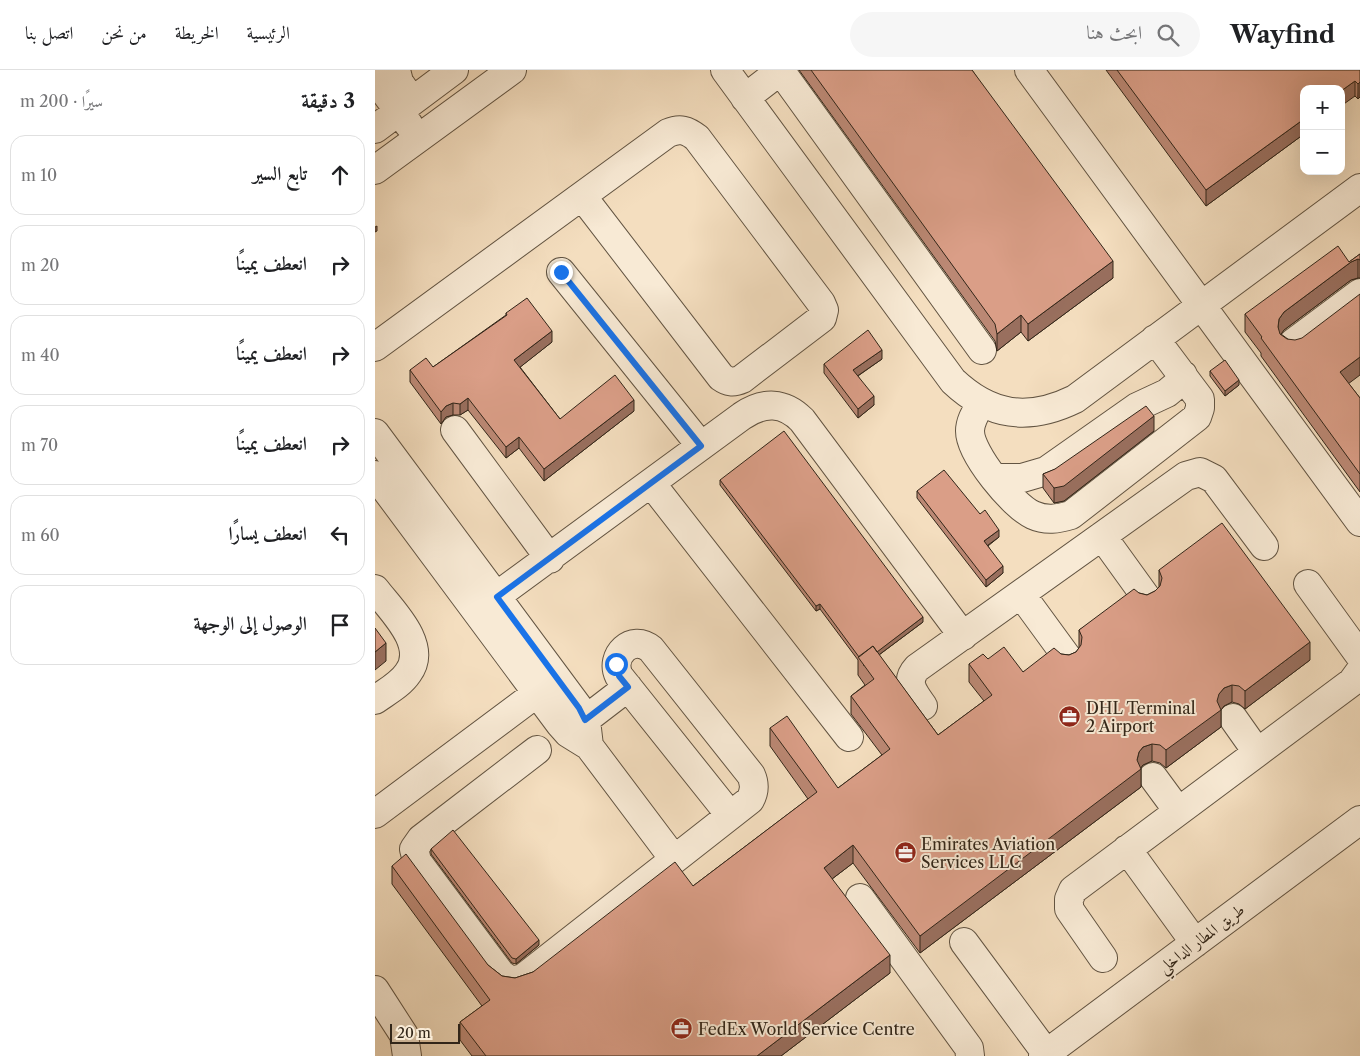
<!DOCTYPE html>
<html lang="ar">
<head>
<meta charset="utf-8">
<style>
  :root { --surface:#fff; --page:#f6f6f6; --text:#202124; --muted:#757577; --line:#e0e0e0 }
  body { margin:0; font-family:"Libre Caslon Text",Amiri,serif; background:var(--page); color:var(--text); direction:rtl }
  .controls { position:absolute; right:15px; top:15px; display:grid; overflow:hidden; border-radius:10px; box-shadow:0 5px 20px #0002 }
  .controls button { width:45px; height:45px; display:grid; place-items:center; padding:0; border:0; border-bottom:1px solid var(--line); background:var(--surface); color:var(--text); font:25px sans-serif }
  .scale { position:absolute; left:15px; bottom:12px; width:70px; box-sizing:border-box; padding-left:5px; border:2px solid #322619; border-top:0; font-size:14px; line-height:18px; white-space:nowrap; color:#322619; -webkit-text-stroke:4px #f8ead5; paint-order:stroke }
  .stop { position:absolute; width:15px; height:15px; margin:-11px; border:4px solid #1a73e8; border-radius:50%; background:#fff }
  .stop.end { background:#1a73e8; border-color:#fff; box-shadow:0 1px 5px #0008 }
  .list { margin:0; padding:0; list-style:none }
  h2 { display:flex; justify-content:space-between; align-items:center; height:65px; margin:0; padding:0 20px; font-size:21px }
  h2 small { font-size:16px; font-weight:400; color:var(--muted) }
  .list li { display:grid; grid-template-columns:32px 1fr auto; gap:15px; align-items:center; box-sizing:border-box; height:80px; margin:0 10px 10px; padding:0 10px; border:1px solid var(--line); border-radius:15px }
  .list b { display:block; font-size:19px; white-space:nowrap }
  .list em { font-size:16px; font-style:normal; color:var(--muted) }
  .icon { flex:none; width:28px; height:28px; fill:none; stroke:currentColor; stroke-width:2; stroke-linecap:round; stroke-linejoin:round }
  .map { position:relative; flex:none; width:985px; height:986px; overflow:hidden; direction:ltr }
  header { display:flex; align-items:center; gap:30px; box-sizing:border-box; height:70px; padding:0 25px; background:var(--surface); border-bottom:1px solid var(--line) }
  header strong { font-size:24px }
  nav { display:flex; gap:28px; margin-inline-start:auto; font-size:18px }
  .search { width:350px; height:45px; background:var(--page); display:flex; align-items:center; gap:12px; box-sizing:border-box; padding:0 18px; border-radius:28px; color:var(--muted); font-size:19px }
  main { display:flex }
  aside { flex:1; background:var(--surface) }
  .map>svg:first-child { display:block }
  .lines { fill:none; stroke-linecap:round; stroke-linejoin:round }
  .minor-casing { stroke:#625442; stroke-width:30 }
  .minor { stroke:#f8ead5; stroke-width:28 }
  .wall { fill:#bb8874; stroke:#322619 }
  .shaded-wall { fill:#996f5e; stroke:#322619 }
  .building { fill:#da9e87; stroke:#322619 }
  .route { stroke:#1a73e8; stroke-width:6 }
  .labels { text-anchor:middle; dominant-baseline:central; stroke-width:4; stroke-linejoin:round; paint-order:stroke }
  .poi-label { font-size:16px; fill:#322619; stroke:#f8ead5; text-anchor:start }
  .street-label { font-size:16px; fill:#322619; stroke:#f8ead5 }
</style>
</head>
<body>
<header>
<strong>Wayfind</strong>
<div class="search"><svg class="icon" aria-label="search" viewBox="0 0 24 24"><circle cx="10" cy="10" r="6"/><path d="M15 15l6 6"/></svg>ابحث هنا</div>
<nav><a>الرئيسية</a><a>الخريطة</a><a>من نحن</a><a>اتصل بنا</a></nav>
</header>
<main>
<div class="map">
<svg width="985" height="986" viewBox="0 0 985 986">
  <rect width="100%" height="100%" fill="#f4debf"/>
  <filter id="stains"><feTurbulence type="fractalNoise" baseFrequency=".004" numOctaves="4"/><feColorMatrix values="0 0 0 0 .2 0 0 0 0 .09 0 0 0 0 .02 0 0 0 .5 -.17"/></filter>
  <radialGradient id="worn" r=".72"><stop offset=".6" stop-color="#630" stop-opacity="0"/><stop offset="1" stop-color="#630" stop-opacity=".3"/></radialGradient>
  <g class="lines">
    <defs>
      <path id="minor" d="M 21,0 L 24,12 L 37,31
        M 350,0 L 578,311 C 615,346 653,352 700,329 L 985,118
        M 405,0 L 607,280
        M 654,0 L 985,452
        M 0,9 L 34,55
        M 370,28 L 405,1
        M 0,59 L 79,0
        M 0,100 L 137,0
        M 186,202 L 326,376
        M 918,273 L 985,223
        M 0,277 L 293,63 C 305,58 312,60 322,68 L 446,233 L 449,240 L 447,248 L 367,309 C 358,313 353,312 346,307 L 207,126
        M 606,333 C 601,342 595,351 595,361 C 595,384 638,436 658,445 C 671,451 683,449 696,445 L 822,347 L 825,338 L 825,329 L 780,269
        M 80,360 L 175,489
        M 0,363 L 204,638 L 212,659 L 214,676
        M 0,405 L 185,654 L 193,663 L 214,676 L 299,789
        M 620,408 L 647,408 L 671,401 L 762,337 L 792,323 L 804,313 L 808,305
        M 276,413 L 474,667
        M 727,466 L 771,527
        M 933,514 L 985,586
        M 0,519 C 16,540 54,575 33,603 C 25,615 11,622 0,630
        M 646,524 L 692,587
        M 101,541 L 367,346 C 389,331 409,332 427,350 L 588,566
        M 548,636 C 539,623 529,612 542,598 L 811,406 L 825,402 L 839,409 L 889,476
        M 858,648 L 882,682
        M 210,650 L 253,617
        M 162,680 L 46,769 L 39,779 L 42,791 L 126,904 L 136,911 L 148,908 L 375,730 C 380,721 380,714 376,705 L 276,579 C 257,563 234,586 244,606 L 355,745
        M 778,707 L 803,741
        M 0,744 L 162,623
        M 752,779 L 820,873
        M 485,828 L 594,978 L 595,986
        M 589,872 L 671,983
        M 728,888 L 694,839 L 694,829 L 698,820 L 977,612 L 985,601
        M 0,920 L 29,965 L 32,986
        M 668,986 L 985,750"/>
    </defs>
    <use href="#minor" class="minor-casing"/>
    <use href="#minor" class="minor"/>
  </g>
  <path class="wall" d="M 424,0 L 597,0 L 738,208 L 653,271 L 646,262 L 622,281 L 620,271 Z
    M 731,0 L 985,0 L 983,29 L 980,26 L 929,19 L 929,64 L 831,136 Z
    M 985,184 L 985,208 L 983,208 L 976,210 L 909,260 L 906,264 L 974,314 L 985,328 L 985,422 L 886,286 L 886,283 L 870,262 L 870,244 L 974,192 Z
    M 131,243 L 177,272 L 145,297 L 185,349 L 259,341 L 169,411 L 144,378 L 131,388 L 93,340 L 85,345 L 78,345 L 71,347 L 66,354 L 35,312 L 35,300 L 58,297 L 131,245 Z
    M 507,289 L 483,306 L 499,335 L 483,348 L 449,303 L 449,294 Z
    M 835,301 L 864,315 L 850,326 L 835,306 Z
    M 779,361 L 689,431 L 679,433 L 668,418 L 668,404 Z
    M 345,410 L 548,552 L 504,585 L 563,665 L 609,631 L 594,612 L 594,594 L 613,589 L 648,602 L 686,584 L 694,585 L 701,582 L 704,578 L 704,560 L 764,523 L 772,525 L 780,521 L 784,517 L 784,500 L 935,590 L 870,639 L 864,634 L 857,632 L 849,636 L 846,640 L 846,657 L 791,698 L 785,693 L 777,691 L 768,695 L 766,698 L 766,717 L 545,883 L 478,793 L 457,809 L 515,903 L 406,986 L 97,986 L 85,970 L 85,952 L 107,936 L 17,814 L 17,796 L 113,895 L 127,906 L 140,908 L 158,902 L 318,816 L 433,729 L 395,676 L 395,658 L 463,718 L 507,685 L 476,644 L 476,626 L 490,615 L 483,605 L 483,590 L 445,539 L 441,541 L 345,415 Z
    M 542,421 L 605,444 L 624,467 L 613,476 L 628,503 L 611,517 L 542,428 Z
    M 56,779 L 164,875 L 141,894 L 137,893 L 56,784 Z"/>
  <path class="shaded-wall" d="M 980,11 L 980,26 L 966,36 L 966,21 Z
    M 985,12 L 985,27 L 983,29 L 983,14 Z
    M 929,49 L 929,64 L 831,136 L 831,120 Z
    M 2,156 L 2,161 L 0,162 L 0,157 Z
    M 983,189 L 983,208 L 976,210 L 909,260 L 904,267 L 903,257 L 904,249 L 909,242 L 976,192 Z
    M 738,191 L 738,208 L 653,271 L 653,254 Z
    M 646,245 L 646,262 L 622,281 L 622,264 Z
    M 177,261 L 177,272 L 139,302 L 139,290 Z
    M 507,280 L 507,289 L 478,309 L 478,300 Z
    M 985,287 L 985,305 L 965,320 L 965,302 Z
    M 864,310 L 864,315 L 850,326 L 850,321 Z
    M 499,326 L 499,335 L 483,348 L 483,339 Z
    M 93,328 L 93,340 L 85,345 L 85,334 Z
    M 259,330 L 259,341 L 169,411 L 169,399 Z
    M 78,333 L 78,345 L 71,347 L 66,354 L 66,342 L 71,336 Z
    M 779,346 L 779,361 L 689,431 L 679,433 L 679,418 Z
    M 144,367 L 144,378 L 131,388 L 131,377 Z
    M 624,460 L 624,467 L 609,478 L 609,471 Z
    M 628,496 L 628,503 L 611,517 L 611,510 Z
    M 445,534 L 445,539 L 441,541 L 441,536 Z
    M 548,547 L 548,552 L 489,596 L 488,592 Z
    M 935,572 L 935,590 L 870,639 L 870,621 Z
    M 11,573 L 11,591 L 0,600 L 0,582 Z
    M 857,615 L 857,632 L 849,636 L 846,640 L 846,657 L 791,698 L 791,680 L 844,624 L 849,618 Z
    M 777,674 L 777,691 L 768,695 L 764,700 L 766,699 L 766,717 L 545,883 L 545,866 L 762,690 L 764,682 L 768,677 Z
    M 478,775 L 478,793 L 449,815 L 449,798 Z
    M 164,870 L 164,875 L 141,894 L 141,889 Z
    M 515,885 L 515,903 L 406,986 L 382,986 Z"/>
  <path class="building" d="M 436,0 L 597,0 L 738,191 L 653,254 L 646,245 L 622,264 L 620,254 Z
    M 742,0 L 985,0 L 985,12 L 983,14 L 980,11 L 966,21 L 966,19 L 929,19 L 929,49 L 831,120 Z
    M 963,176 L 974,192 L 985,184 L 985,190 L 983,189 L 976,192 L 909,242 L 904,249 L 903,257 L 905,264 L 912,269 L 920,270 L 927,268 L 985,224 L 985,287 L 965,302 L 985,328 L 985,404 L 886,268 L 887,267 L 870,244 Z
    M 152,228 L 177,261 L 139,290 L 185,349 L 240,305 L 259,330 L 169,399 L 144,367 L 131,377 L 93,328 L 85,334 L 78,333 L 71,336 L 66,342 L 35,300 L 51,288 L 58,297 L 132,245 L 131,243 Z
    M 493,260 L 507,280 L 478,300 L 499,326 L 483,339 L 449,294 Z
    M 850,290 L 864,310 L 850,321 L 835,301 Z
    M 771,336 L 779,346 L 689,416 L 679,418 L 668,404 L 680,399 Z
    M 409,361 L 548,547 L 502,582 L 498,576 L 484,587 L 445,534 L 441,536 L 345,410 Z
    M 569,400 L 605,444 L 610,440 L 624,460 L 609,471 L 628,496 L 611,510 L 542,421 Z
    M 847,453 L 935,572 L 870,621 L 864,616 L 857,615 L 849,618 L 844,624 L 842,631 L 846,640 L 791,680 L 785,675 L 777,674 L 768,677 L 764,682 L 762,690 L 766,699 L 545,866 L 478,775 L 449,798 L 515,885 L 382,986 L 111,986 L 85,952 L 115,930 L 17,796 L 31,784 L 113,895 L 127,906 L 140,908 L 158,902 L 300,792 L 318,816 L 442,722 L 395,658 L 412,646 L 463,718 L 515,679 L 476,626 L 499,609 L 483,587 L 498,576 L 563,665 L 617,625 L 594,594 L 608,584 L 613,589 L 629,577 L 648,602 L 679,578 L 686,584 L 694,585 L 701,582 L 706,575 L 707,567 L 704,560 L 759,519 L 764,523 L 772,525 L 780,521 L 785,516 L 787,508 L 784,500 Z
    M 0,558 L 11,573 L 0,582 Z
    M 78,760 L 164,870 L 141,889 L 137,888 L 56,779 Z"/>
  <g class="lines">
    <path class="route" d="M 186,202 L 326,376 L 122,527 L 204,638 L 210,650 L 253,617 L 244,606 L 241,594"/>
  </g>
  <defs>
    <symbol id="office-disc" viewBox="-11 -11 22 22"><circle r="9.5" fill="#8f2418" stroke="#f8ead5"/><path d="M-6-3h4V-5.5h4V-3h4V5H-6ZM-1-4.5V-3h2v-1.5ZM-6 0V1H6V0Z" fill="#fff"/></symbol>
  </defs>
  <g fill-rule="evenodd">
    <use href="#office-disc" x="682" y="634" width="25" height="25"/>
    <use href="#office-disc" x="518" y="770" width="25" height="25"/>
    <use href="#office-disc" x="294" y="946" width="25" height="25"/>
  </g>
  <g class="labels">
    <g class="poi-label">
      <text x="711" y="638">DHL Terminal<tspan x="711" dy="18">2 Airport</tspan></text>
      <text x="546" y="774">Emirates Aviation<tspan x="546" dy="18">Services LLC</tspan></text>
      <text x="323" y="959">FedEx World Service Centre</text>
    </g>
    <g class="street-label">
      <text transform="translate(826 868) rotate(-37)">طريق المطار الداخلي</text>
    </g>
  </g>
  <rect width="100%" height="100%" filter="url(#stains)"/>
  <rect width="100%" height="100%" fill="url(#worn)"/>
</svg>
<div class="controls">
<button>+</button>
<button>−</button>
</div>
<div class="scale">20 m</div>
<div class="stop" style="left:241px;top:594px"></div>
<div class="stop end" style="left:186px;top:202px"></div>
</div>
<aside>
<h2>3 دقيقة<small>سيرًا · 200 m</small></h2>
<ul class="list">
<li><svg class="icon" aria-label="ahead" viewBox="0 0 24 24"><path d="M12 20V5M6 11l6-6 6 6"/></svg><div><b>تابع السير</b></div><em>10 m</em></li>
<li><svg class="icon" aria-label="right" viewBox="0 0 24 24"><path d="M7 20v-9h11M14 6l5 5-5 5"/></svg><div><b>انعطف يمينًا</b></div><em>20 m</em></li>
<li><svg class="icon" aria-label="right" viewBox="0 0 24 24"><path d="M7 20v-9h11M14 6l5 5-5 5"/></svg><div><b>انعطف يمينًا</b></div><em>40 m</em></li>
<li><svg class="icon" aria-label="right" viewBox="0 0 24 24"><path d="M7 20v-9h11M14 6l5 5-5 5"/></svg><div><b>انعطف يمينًا</b></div><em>70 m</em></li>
<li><svg class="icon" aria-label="left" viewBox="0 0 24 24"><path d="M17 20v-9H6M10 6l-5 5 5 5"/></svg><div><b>انعطف يسارًا</b></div><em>60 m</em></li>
<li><svg class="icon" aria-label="arrive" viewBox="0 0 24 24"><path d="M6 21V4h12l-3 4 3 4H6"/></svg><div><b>الوصول إلى الوجهة</b></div></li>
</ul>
</aside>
</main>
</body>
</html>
